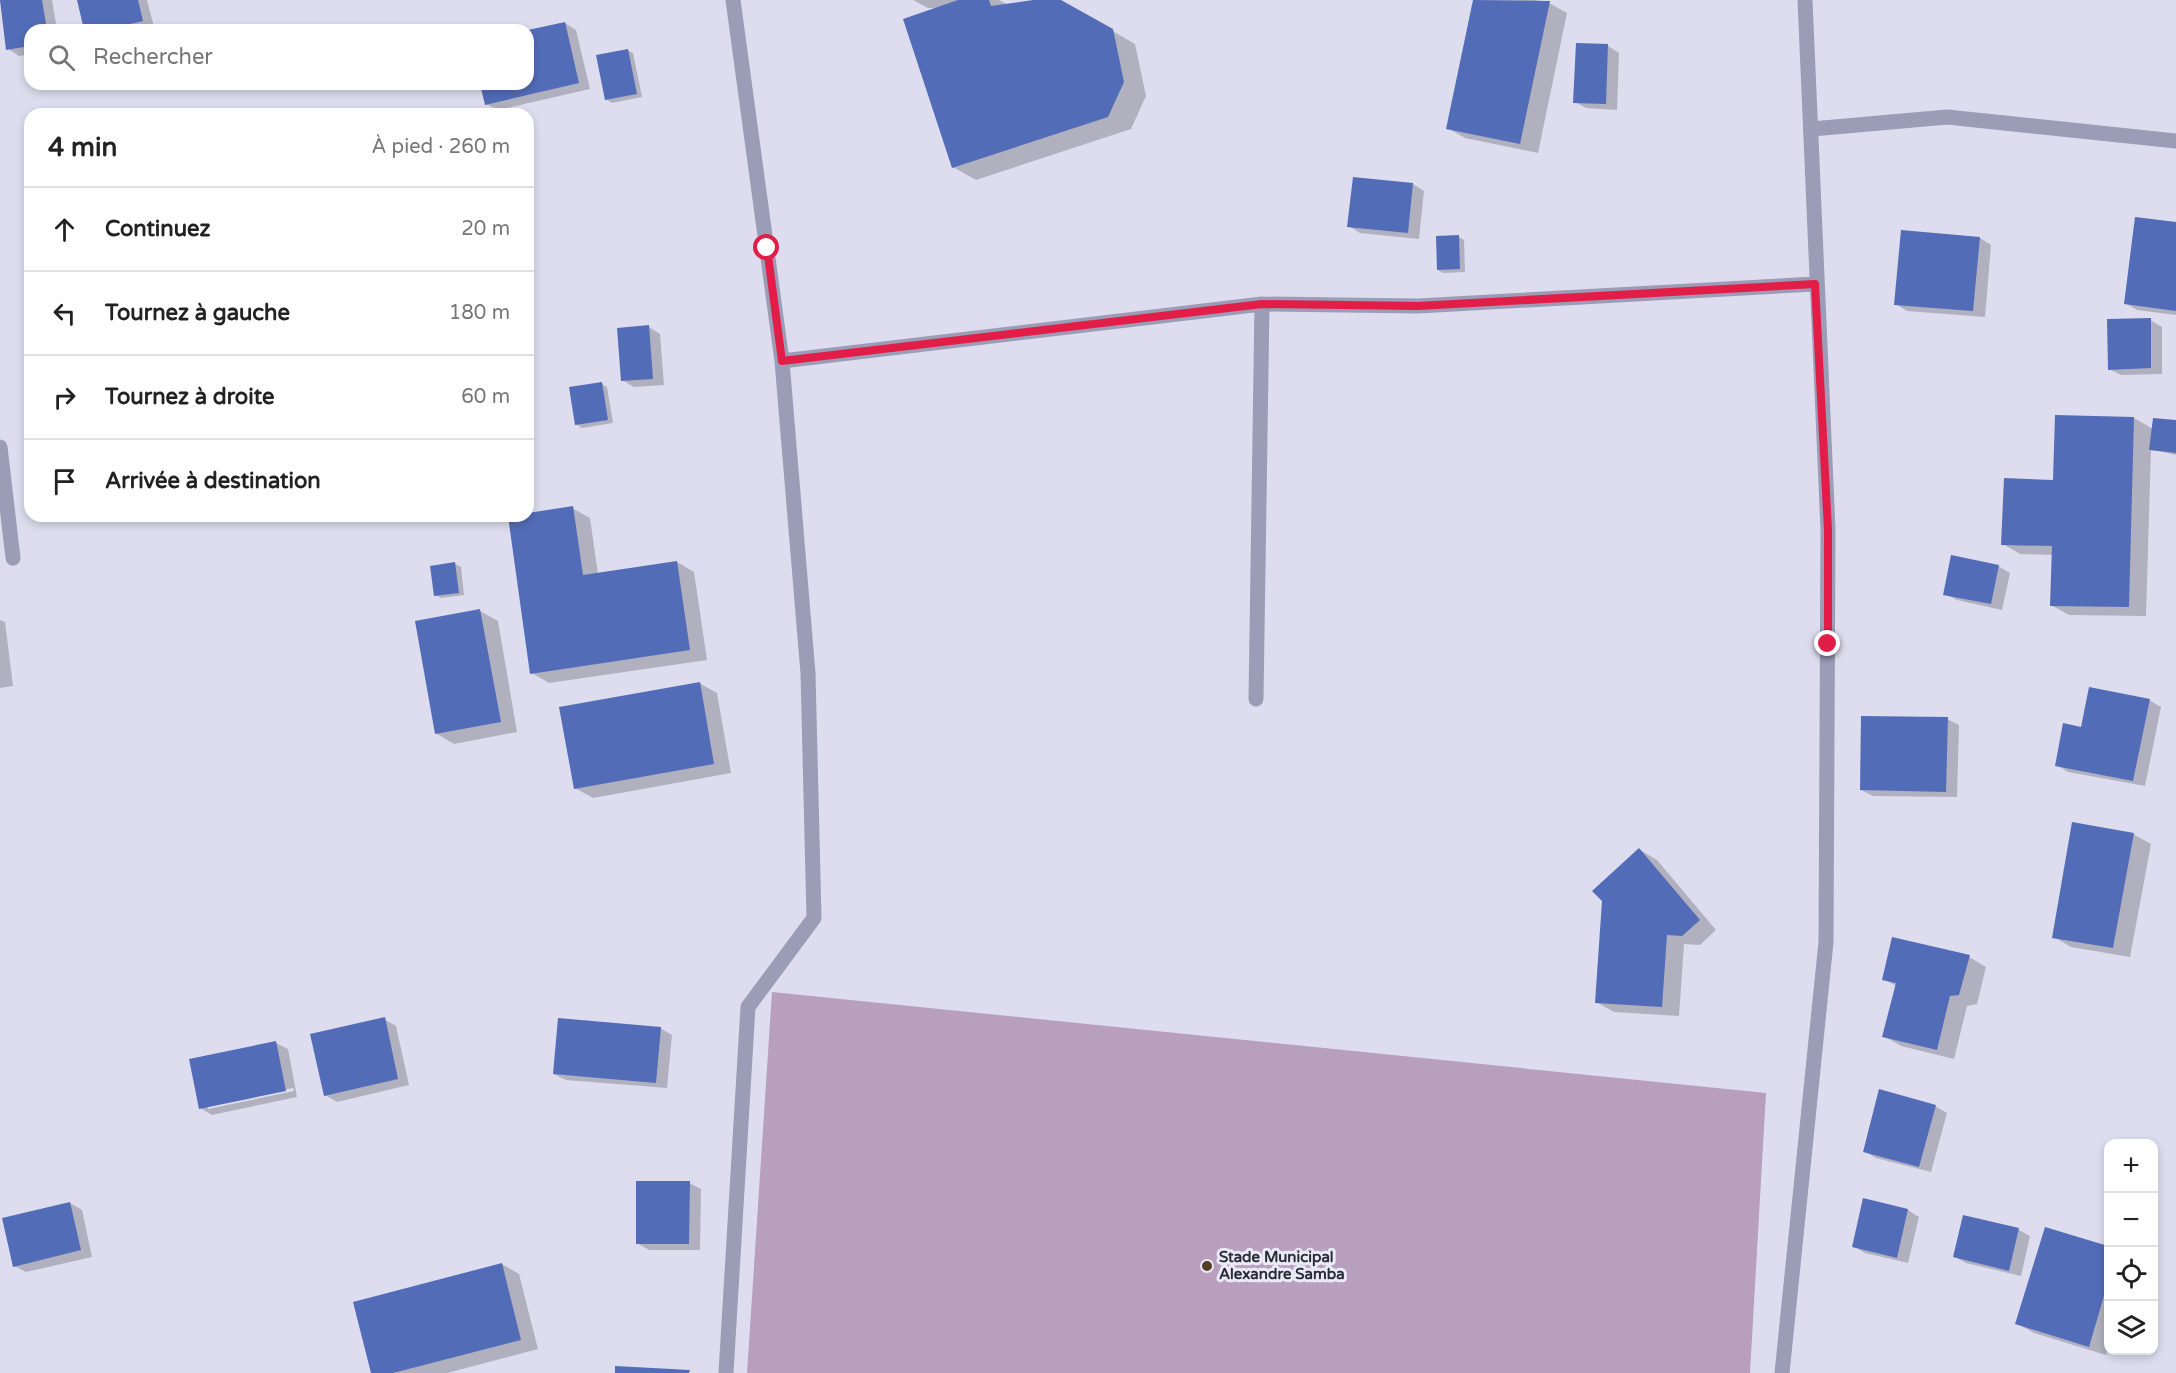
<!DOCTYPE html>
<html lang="fr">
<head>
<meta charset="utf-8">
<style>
  :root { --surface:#fff; --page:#f6f6f6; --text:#222; --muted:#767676; --line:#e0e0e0 }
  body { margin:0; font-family:"Varela Round",sans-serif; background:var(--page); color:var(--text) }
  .controls { position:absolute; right:18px; bottom:18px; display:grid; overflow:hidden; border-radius:12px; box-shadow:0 3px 9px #0003 }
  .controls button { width:54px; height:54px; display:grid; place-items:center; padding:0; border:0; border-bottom:2px solid var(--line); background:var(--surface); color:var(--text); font:30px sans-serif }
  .stop { position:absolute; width:18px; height:18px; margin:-14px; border:4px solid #e11d48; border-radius:50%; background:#fff }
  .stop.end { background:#e11d48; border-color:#fff; box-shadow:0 2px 6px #0008 }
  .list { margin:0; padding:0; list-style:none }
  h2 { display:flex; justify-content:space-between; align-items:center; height:78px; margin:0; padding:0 24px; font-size:26px }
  h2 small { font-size:20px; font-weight:400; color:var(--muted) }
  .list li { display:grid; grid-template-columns:39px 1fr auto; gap:18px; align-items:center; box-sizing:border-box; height:84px; padding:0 24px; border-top:2px solid var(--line) }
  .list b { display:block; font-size:22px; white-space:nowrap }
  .list em { font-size:20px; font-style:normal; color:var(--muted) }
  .icon { flex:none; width:33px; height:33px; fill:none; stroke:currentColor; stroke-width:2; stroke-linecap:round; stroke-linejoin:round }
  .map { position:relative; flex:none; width:2176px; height:1373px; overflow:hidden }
  .search { position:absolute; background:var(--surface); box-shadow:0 3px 9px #0003; left:24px; top:24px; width:510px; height:66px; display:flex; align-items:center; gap:15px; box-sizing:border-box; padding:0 21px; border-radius:18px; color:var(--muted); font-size:22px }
  .panel { position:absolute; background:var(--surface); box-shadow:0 3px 9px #0003; left:24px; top:108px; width:510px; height:414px; border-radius:18px }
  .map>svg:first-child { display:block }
  .green { fill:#b89fbd }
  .shadow { fill:#0003; fill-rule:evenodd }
  .building { fill:#536cb8 }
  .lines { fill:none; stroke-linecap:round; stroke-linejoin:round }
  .street { stroke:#9b9cb5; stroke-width:15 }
  .route { stroke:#e11d48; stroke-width:8 }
  .poi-dot { fill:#513e23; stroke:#eae9f7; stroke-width:2 }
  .labels { text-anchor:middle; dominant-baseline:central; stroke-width:6; stroke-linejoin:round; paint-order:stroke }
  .poi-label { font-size:15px; font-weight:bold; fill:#292b35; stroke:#eae9f7; text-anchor:start }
</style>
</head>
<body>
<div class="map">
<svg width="2176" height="1373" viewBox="0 0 2176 1373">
  <rect width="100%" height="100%" fill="#deddef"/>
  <path class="green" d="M 772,992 L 1766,1093 L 1750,1373 L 747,1373 Z"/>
  <path class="shadow" d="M 0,0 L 52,0 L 57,30 L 30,30 L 30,54 L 19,56 L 8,49 Z
    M 79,0 L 147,0 L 154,27 L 142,30 L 86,30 Z
    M 913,0 L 999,0 L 1008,5 L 1059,0 L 1135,44 L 1146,96 L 1131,129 L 976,180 L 953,167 L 940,8 L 928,8 Z
    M 1474,0 L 1535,0 L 1549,3 L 1567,13 L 1538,153 L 1465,138 L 1448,128 Z
    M 565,23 L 576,30 L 590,89 L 498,110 L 486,104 L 482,84 L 528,84 L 528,32 Z
    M 1608,46 L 1619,53 L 1617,110 L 1586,108 L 1575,102 Z
    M 627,50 L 633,53 L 642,97 L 612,103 L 606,99 Z
    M 1413,184 L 1424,191 L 1419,239 L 1360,233 L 1349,226 Z
    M 2176,223 L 2176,315 L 2137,310 L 2125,303 Z
    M 1459,237 L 1464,240 L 1465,272 L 1443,273 L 1438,270 Z
    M 1980,238 L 1991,245 L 1985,317 L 1907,311 L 1896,304 Z
    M 2150,320 L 2162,327 L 2162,374 L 2121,375 L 2109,369 Z
    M 649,327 L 660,334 L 664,385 L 634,387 L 622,380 Z
    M 602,384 L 607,387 L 613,423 L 582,428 L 576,424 Z
    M 2134,418 L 2153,429 L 2176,422 L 2176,455 L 2151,449 L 2146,616 L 2069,615 L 2051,605 L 2053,555 L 2020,554 L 2003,544 L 2054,482 Z
    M 572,508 L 590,518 L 598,574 L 677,562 L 694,572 L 707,660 L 549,683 L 532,673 L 517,516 Z
    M 455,564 L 461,567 L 464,595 L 441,598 L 436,595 Z
    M 1998,566 L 2010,573 L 2002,610 L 1957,600 L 1945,594 Z
    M 480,611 L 498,621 L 517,732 L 454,744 L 437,734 Z
    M 0,620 L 5,622 L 13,686 L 0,688 Z
    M 699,683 L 717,693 L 731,773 L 593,798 L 575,788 Z
    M 2149,700 L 2161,707 L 2145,786 L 2068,772 L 2057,765 L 2083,728 Z
    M 1947,719 L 1959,725 L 1957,797 L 1873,796 L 1861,790 Z
    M 2133,834 L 2151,844 L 2130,957 L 2071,947 L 2054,937 Z
    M 1640,850 L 1657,860 L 1716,930 L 1700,945 L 1684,944 L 1679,1016 L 1614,1012 L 1596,1002 Z
    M 1969,957 L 1986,967 L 1977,1004 L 1967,1006 L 1954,1059 L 1901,1046 L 1884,1036 L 1896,986 L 1884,979 Z
    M 384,1019 L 396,1026 L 409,1085 L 337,1102 L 325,1095 Z
    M 660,1028 L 672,1035 L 667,1088 L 566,1080 L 554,1074 Z
    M 276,1043 L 288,1049 L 297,1097 L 212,1115 L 200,1108 ZM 293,1088 L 294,1091 L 208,1109 L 208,1106 Z
    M 1935,1106 L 1947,1113 L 1931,1172 L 1876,1158 L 1864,1151 Z
    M 689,1183 L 701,1189 L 700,1250 L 649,1250 L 637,1243 Z
    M 1864,1200 L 1908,1210 L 1919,1217 L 1908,1263 L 1865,1253 L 1853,1246 Z
    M 70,1203 L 82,1210 L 92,1257 L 26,1272 L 14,1266 Z
    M 1964,1217 L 2019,1230 L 2030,1236 L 2021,1276 L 1966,1263 L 1955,1257 Z
    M 2046,1229 L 2108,1248 L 2108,1348 L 2106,1355 L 2034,1333 L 2016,1323 Z
    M 502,1264 L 519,1274 L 538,1349 L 447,1373 L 373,1373 Z"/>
  <path class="building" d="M 0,0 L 42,0 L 47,30 L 30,30 L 30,46 L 6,50 Z
    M 77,0 L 138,0 L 143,21 L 105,30 L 84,30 Z
    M 958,0 L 989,0 L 991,6 L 1033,0 L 1061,0 L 1113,29 L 1124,82 L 1108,117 L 952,168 L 903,19 Z
    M 1473,0 L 1550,1 L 1520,144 L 1446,129 Z
    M 565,22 L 579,83 L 485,105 L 480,84 L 528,84 L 528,30 Z
    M 1576,43 L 1608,44 L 1606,104 L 1573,103 Z
    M 628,49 L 637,94 L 605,100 L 596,55 Z
    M 1353,177 L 1413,183 L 1408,233 L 1347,227 Z
    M 2135,217 L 2176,222 L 2176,311 L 2124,304 Z
    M 1901,230 L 1980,237 L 1973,311 L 1894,305 Z
    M 1459,235 L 1460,269 L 1437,270 L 1436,236 Z
    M 2151,318 L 2151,368 L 2108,370 L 2107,319 Z
    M 649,325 L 653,379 L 621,381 L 617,328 Z
    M 602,382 L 608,420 L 575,425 L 569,387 Z
    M 2055,415 L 2134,417 L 2129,607 L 2050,606 L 2052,546 L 2001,545 L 2004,478 L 2053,480 Z
    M 2153,418 L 2176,420 L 2176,453 L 2149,450 Z
    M 573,506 L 583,575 L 677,561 L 690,650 L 530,674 L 508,516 L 528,516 L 528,513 Z
    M 1951,555 L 1999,565 L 1991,604 L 1943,595 Z
    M 455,562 L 459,593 L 434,596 L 430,566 Z
    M 480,609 L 501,722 L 435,734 L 415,621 Z
    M 700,682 L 714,764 L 574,789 L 559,707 Z
    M 2089,687 L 2150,699 L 2133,781 L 2055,766 L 2063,723 L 2081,727 Z
    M 1861,716 L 1948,717 L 1946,792 L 1860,790 Z
    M 2072,822 L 2134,833 L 2113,948 L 2052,938 Z
    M 1639,848 L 1700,920 L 1682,936 L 1667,935 L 1662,1007 L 1595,1003 L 1602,901 L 1592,891 Z
    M 1892,937 L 1970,955 L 1959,995 L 1950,996 L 1937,1050 L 1882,1037 L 1896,983 L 1882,980 Z
    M 385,1017 L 398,1079 L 324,1096 L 310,1034 Z
    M 558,1018 L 661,1027 L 656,1083 L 553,1074 Z
    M 276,1041 L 286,1091 L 199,1109 L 189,1059 Z
    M 1879,1089 L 1936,1105 L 1919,1167 L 1863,1152 Z
    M 636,1181 L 690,1181 L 689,1244 L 636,1244 Z
    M 1863,1198 L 1908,1209 L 1897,1258 L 1852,1247 Z
    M 70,1202 L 81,1250 L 13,1267 L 2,1218 Z
    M 1963,1215 L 2019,1228 L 2009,1271 L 1953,1257 Z
    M 2045,1227 L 2108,1246 L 2108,1282 L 2089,1347 L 2015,1324 Z
    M 502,1263 L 521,1340 L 393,1373 L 371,1373 L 353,1302 Z
    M 615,1366 L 690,1370 L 689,1373 L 615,1373 Z"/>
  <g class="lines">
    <path class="street" d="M 1812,129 L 1947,117 L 2176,141
      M 782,361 L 1262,304 L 1418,306 L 1815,284
      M 0,447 L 13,558
      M 1256,699 L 1262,304
      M 726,1373 L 748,1007 L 814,918 L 808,673 L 782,361 L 733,0
      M 1782,1373 L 1826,942 L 1828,530 L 1805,0"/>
  </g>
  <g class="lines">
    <path class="route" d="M 767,248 L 782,361 L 1262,304 L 1418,306 L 1815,284 L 1828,530 L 1828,644"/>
  </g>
  <circle class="poi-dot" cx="1207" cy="1266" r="6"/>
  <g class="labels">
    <g class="poi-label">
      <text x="1219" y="1257">Stade Municipal<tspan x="1219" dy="17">Alexandre Samba</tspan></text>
    </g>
  </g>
</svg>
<div class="controls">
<button>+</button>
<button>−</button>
<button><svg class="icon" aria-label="locate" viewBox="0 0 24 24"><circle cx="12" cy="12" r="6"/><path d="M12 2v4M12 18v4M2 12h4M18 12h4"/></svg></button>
<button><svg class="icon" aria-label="layers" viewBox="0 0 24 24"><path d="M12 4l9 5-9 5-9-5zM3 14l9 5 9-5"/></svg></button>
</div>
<div class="stop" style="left:767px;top:248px"></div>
<div class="stop end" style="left:1828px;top:644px"></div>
<div class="search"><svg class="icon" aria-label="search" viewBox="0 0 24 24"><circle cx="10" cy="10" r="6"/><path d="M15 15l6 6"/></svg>Rechercher</div>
<section class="panel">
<h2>4 min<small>À pied · 260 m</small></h2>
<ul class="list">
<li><svg class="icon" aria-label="ahead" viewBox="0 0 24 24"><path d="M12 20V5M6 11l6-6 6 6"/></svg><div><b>Continuez</b></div><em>20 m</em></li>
<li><svg class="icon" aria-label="left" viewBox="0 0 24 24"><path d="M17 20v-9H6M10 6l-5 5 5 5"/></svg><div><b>Tournez à gauche</b></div><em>180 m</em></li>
<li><svg class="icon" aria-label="right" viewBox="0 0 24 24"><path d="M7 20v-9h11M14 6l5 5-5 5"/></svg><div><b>Tournez à droite</b></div><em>60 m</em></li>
<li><svg class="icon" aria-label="arrive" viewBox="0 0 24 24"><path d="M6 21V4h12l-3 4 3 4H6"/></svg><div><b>Arrivée à destination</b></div></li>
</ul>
</section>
</div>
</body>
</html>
